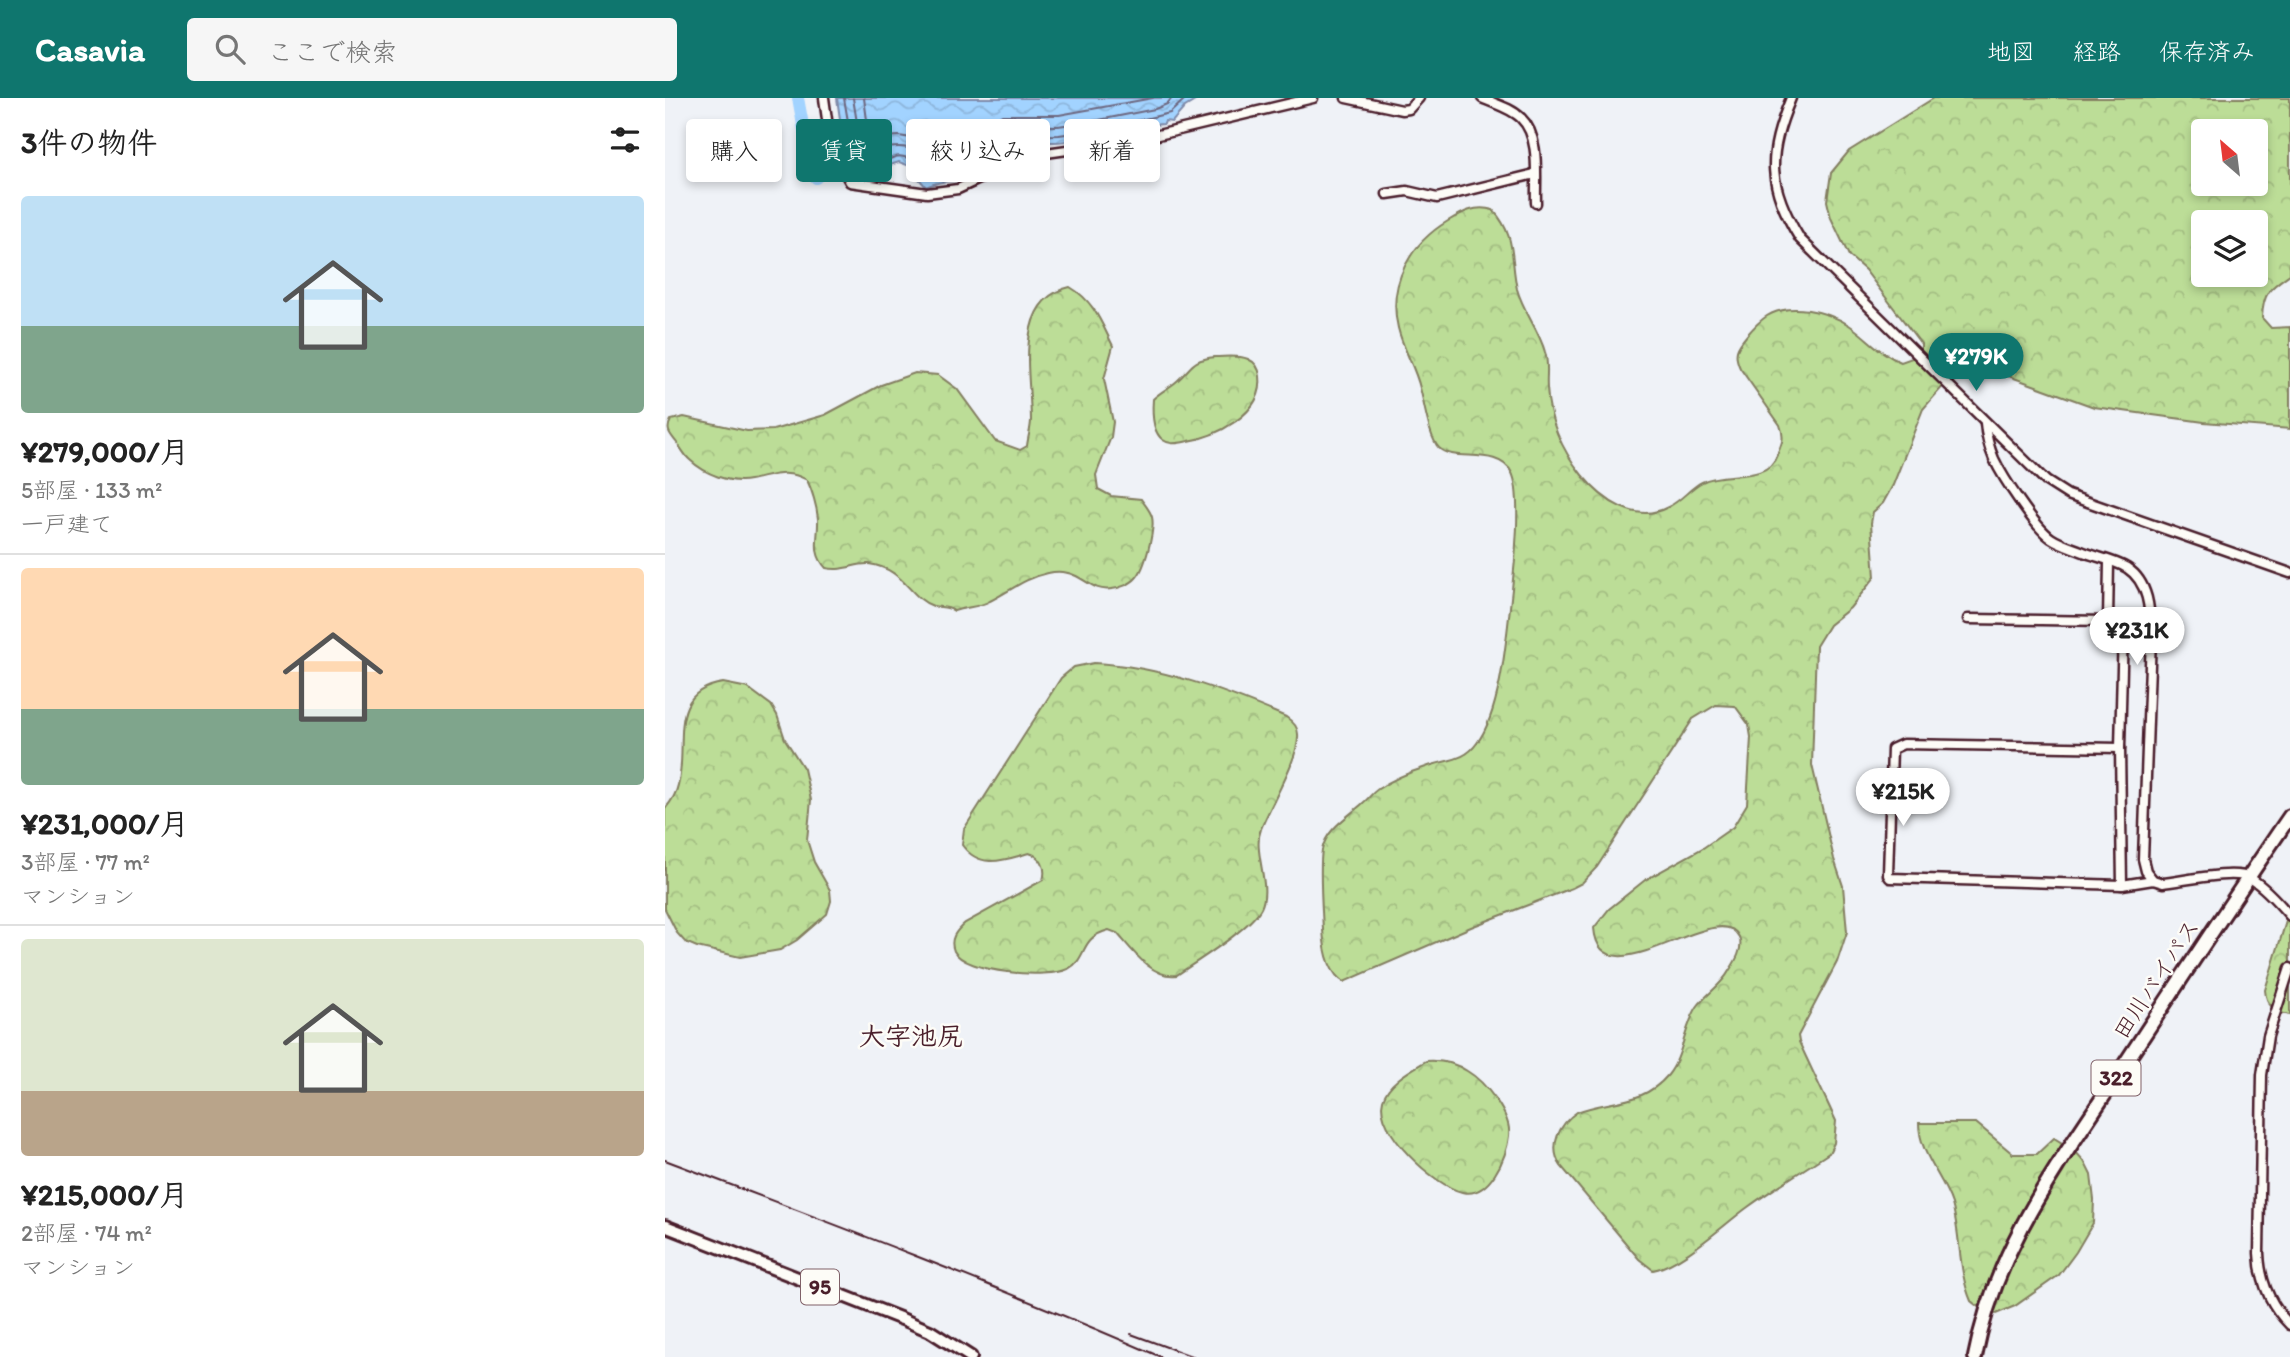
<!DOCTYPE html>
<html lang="ja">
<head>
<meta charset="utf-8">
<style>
	:root { --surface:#fff; --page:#f6f6f6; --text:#222; --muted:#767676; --line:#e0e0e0; --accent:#0f766e }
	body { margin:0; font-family:Itim,"Klee One",sans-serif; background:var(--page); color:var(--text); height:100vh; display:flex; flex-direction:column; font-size:26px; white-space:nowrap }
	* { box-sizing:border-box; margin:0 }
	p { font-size:23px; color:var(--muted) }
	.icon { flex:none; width:38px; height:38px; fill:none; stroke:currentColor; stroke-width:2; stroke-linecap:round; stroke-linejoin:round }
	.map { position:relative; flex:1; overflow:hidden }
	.drawer { display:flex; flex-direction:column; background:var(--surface); width:665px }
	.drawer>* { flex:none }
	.top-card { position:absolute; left:21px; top:21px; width:665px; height:63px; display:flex; gap:14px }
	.needle { width:46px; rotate:332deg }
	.controls { position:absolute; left:1526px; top:21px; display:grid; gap:14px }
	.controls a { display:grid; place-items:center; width:77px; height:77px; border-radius:7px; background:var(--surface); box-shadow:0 4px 10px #0003; font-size:35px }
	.price { position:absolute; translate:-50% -60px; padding:0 16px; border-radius:24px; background:#fff; color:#222; font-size:23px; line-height:46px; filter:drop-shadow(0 2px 4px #0008) }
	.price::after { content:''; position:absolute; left:50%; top:42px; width:21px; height:16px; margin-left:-10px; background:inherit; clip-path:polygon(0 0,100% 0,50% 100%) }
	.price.selected { background:var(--accent); color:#fff }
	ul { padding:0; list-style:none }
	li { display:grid; align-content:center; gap:14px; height:371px; padding:0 21px }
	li+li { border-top:2px solid var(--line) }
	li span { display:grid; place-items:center; height:217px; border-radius:7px; color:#555 }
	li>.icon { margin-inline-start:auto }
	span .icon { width:126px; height:126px; fill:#fffc; stroke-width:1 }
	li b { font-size:30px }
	h2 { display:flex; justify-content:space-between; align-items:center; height:84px; padding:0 21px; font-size:30px }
	.tag { padding:0 24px; border-radius:7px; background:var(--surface); box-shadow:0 4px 10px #0003; font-size:24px; line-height:63px }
	.tag.selected { background:var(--accent); color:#fff }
	header { display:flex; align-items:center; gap:42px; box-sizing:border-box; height:98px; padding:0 35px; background:var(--accent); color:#fff }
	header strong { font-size:33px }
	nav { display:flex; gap:38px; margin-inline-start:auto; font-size:24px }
	.search { width:490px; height:63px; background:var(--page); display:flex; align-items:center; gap:18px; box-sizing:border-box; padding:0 24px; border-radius:7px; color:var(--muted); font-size:26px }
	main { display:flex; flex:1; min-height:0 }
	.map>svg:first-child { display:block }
</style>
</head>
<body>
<header>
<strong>Casavia</strong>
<div class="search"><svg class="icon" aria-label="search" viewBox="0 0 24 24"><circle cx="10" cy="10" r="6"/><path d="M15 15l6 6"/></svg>ここで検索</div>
<nav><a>地図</a><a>経路</a><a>保存済み</a></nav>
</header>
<main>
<section class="drawer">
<h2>3件の物件<svg class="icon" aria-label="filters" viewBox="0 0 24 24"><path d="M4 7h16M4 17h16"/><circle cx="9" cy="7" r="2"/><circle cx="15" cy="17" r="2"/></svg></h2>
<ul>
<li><span style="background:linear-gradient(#bfe0f5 60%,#7fa58c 0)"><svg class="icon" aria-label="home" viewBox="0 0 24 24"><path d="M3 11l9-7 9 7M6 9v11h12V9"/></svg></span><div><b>¥279,000/月</b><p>5部屋 · 133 m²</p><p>一戸建て</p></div></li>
<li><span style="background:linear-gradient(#ffd9b3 65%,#7fa58c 0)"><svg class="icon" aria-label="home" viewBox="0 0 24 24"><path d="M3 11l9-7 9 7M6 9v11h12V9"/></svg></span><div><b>¥231,000/月</b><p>3部屋 · 77 m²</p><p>マンション</p></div></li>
<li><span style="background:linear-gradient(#dfe7d0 70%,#b9a48a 0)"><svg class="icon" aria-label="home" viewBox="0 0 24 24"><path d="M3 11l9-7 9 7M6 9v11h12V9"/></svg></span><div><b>¥215,000/月</b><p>2部屋 · 74 m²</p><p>マンション</p></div></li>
</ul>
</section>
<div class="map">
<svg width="1625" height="1259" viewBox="0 0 1625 1259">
	<defs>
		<pattern id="forest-crowns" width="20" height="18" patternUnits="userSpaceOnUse" patternTransform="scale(1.75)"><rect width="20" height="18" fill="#bcdd97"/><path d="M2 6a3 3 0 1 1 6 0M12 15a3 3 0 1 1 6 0" fill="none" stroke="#a3bd82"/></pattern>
		<pattern id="water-waves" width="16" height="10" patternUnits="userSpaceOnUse" patternTransform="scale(1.75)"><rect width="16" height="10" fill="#a2d3ff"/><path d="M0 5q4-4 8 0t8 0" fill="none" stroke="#8db5db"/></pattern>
	</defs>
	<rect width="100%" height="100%" fill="#eff2f7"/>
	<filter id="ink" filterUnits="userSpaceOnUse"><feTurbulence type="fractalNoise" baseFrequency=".0143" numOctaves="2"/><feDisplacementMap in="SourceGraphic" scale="14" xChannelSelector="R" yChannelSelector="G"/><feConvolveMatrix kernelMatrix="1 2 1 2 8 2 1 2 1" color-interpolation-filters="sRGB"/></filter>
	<g filter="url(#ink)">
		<g fill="url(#forest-crowns)" stroke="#837e61" stroke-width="2" fill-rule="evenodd">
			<path d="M1269,0h356v176c-20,14 -27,18 -28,44l9,10 19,-1v102l-86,-7 -110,-15 -105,-38 -27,3 -11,5 -28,32 -30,76 -10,18 -10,9 -2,11 4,54 -25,31 -21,17 -13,21 -4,119 22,94 9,27 4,46 -10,30 -39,74 1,6 37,79 -2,22 -5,10c-27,18 -55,35 -81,54 -25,18 -65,57 -95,63l-14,-11 -78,-93c-13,-19 -2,-42 16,-54 34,-13 65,-6 91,-37 15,-18 16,-48 29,-68 9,-13 24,-21 32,-36 6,-9 15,-23 10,-34 -19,-42 -139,68 -145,-9l15,-19 36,-29 58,-32 30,-21 14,-23 4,-67 -2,-12 -14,-19 -19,-1 -23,14 -96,148 -15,16 -10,5 -101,39 -127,55c-16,-9 -20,-36 -21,-52 -1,-21 -4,-61 -1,-80 4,-21 26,-33 41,-47 5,-4 9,-10 15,-14 15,-10 32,-17 48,-22 20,-8 38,-5 51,-24 25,-33 30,-112 35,-154 3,-24 10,-96 0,-116 -14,-27 -58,-10 -73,-25 -10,-10 -15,-46 -19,-60 -5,-21 -17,-39 -22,-60 -11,-45 13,-85 50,-107 15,-9 27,-16 45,-11 24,27 17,47 24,79 6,22 22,41 28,63 4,13 1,23 2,36 2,34 14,61 35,87 21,26 54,49 86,32 13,-6 22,-19 34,-25 23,-12 65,2 75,-27 5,-12 8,-17 3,-30l-40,-57c-7,-15 -3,-21 7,-33 6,-7 12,-14 20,-19 23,-14 60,-5 82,9 18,12 31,29 52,37l14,-5 6,-6v-7l-56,-74 -16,-14 -18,-38 -4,-17 4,-28 18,-22zM1538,33h53v53h-53zM1538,124h53v53h-53z"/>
			<path d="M405,189c24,14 31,35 43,59l-9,33 9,43 -2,15 -15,38 2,14 13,7 30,3c4,6 9,11 11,18 3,13 -7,52 -16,61 -5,6 -16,10 -24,11 -26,4 -30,-23 -64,-16 -23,5 -38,18 -58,28 -10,6 -24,6 -36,10 -8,-5 -13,-3 -21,-5 -25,-9 -28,-37 -64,-42 -14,-1 -25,8 -43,4 -15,-16 -7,-30 -8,-49 -1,-12 -6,-29 -11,-39 -21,-12 -35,-4 -57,0 -20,4 -45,-6 -60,-20 -5,-4 -9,-12 -13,-17 -6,-8 -12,-12 -6,-23l13,-3 63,14 26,-1 52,-15 56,-30 34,-12 23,2 19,14 38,52 25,9 7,-4c1,-9 4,-18 4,-26 0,-43 -19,-120 39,-133z"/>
			<path d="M550,259c11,0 23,-2 33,2 7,3 11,9 12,17 5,38 -45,61 -76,66 -7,1 -14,3 -21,-2 -11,-8 -11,-28 -10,-41 7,-7 16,-11 24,-18 16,-14 13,-21 38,-24z"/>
			<path d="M429,565c66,3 132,28 192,54 6,4 12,9 12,17 2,23 -28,71 -37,95 -9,22 11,57 0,79 -11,21 -64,53 -84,67 -25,4 -45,-25 -60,-42l-8,-3c-31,8 -20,28 -41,39 -20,10 -103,4 -114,-18 -5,-12 2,-20 11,-28l78,-43c4,-12 -2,-24 -14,-27 -25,7 -49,17 -67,-8l2,-16 97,-151 13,-11z"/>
			<path d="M58,585l25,5 23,17 6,10 8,24 19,30 7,31 -4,40 7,22 16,28 1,11 -4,13 -30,26 -17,10 -40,7 -43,-10 -12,-5 -8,-9 -12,-24v-100c6,-7 11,-14 13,-24 11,-41 -13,-93 45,-102z"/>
			<path d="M1625,810v107c-16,-2 -24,-10 -25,-25z"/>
			<path d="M761,963c15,-1 29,2 41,10 17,10 45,44 42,65 -2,21 -20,63 -47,56 -27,-6 -88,-61 -79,-92 5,-18 28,-30 43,-39z"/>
			<path d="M1254,1025h57l37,31h24l17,-16 21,13 9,10 7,14 3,25 -1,23 -17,29 -17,23 -44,31 -19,8 -15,-5 -10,-8c-13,-30 -10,-66 -19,-97 -9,-28 -33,-50 -33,-81z"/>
		</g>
		<path fill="url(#water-waves)" stroke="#7f8baa" stroke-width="2" d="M172,0h363l-15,9 -13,15 -7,-1 -1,3 -14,1 -1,3h-16l-2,3h-14l-1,3c-10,-1 -23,6 -32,3l-9,5 -4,-3c-12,7 -31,-1 -44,6l-4,-3 -9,4v-3l-5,-3 -4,2 -1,6 -17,7 -6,12v6l-15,2c-12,8 -27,5 -40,12l-12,-14 -1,-6 -14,-5 -9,3 -5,15 -7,2 -4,-4 -3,1 -2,-20 -11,-14 -2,5 -11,2 -5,8 -3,-5 7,-8z"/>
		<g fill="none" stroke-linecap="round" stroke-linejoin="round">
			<g stroke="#6d6780" stroke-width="2">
				<path d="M179,0l7,41 13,2 14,23c19,-7 18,-12 39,-2l4,8 8,7 43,-9 10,-18 25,-17 11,3 41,-1 43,-6 68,-16 16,-15"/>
				<path d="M188,0l5,31 12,5 12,15c14,-3 33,-4 43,9 2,3 4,6 7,9l34,-8 11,-16 28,-18 53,1 41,-6 56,-11 12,-5 5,-6"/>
				<path d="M199,0l3,22 19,17 13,-1 12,2 14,6 12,11 22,-5 12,-16 31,-19h57l94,-17"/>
			</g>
			<path stroke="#a2d3ff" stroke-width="12" d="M133,0l13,70 5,10 30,-29"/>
			<g stroke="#4a1f2b" stroke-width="13">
				<g id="minor">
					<path d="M159,0l7,50 19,34 77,11 31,-4 64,-30 17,-5 98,-14 176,-42"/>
					<path d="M681,0l56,12 7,-1 10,-11"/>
					<path d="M817,0c13,6 29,10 39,20 20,19 14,60 15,85"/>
					<path d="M1126,0c-24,58 -24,87 9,141l246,242 22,14 222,78"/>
					<path d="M722,96l20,-3 30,7 98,-24"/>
					<path d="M1320,325c1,13 4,24 9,36 9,19 41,68 57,79 9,6 20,9 30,13 14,6 33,9 46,17 23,15 23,45 24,69l-8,222 3,12 7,9"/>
					<path d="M1303,521l140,2 12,3 3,3 -3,121 2,137"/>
					<path d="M1443,523l1,-59"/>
					<path d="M1455,650l-217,-4 -11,5 -4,126 2,3 232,7 31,-5 10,3c19,-2 72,-14 87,-5 15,9 29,25 40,38"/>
					<path d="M1625,870l-22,68 -6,39 -3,178c1,28 11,52 31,72"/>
				</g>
			</g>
			<g stroke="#4a1f2b" stroke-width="16">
				<path id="major" d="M0,1128l237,93 28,12 41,26"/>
			</g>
			<g stroke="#4a1f2b" stroke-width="18">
				<path id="highway" d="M1310,1259c21,-110 82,-190 142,-281 57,-87 114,-174 173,-260"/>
			</g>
			<use href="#minor" stroke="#fdfcf7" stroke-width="8"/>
			<use href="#major" stroke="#fdfcf7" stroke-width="10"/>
			<use href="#highway" stroke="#fdfcf7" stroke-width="12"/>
			<g stroke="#4a1f2b" stroke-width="2">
				<path d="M0,1062c167,63 333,126 496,197"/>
				<path d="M466,1236l63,23"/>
			</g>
		</g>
	</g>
	<g text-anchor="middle" stroke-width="5" stroke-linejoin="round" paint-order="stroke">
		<g fill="#fdfcf7" stroke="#806168" stroke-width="2">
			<rect x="1426.5" y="962.5" width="49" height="35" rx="5"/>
			<rect x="136" y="1171.5" width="38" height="35" rx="5"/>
		</g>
		<g font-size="21" font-weight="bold" fill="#4a1f2b">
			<text x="1451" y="987">322</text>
			<text x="155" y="1196">95</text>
		</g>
		<g font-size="23" fill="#4a1f2b" stroke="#fdfcf7">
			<text transform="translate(1491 881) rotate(-57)" y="8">田川バイパス</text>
		</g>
		<g font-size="26" font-weight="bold" fill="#4a1f2b" stroke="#fdfcf7">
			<text x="246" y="947">大字池尻</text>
		</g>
	</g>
</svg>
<div class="controls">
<a><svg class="needle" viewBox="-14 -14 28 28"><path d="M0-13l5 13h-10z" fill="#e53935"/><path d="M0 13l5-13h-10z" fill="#767676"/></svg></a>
<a><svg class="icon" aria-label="layers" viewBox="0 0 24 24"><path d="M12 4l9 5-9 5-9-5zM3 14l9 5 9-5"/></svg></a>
</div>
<b class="price selected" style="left:1311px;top:295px">¥279K</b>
<b class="price" style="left:1472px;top:569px">¥231K</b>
<b class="price" style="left:1238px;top:730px">¥215K</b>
<div class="top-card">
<a class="tag">購入</a>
<a class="tag selected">賃貸</a>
<a class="tag">絞り込み</a>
<a class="tag">新着</a>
</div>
</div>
</main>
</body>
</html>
